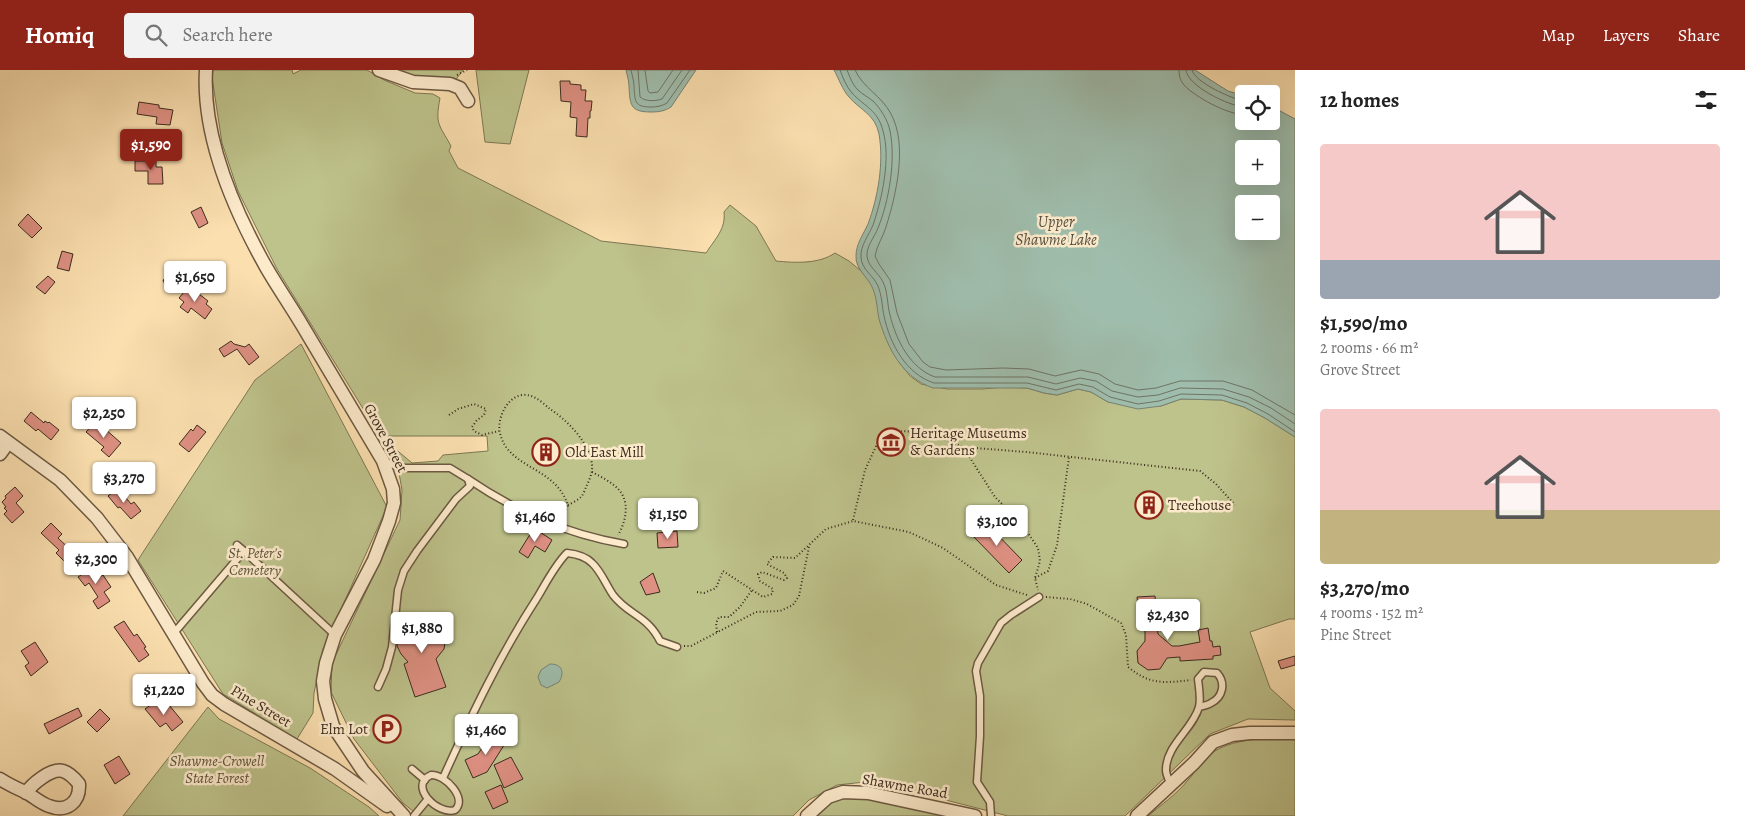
<!DOCTYPE html>
<html lang="en">
<head>
<meta charset="utf-8">
<style>
	:root { --surface:#fff; --page:#f2f2f2; --text:#222; --muted:#767676; --accent:#8f2418 }
	body { margin:0; font-family:Alegreya,serif; background:var(--page); color:var(--text); height:100vh; display:flex; flex-direction:column; font-size:19px; white-space:nowrap }
	* { box-sizing:border-box; margin:0 }
	p { font-size:16px; color:var(--muted) }
	.icon { flex:none; width:28px; height:28px; fill:none; stroke:currentColor; stroke-width:2; stroke-linecap:round; stroke-linejoin:round }
	.map { position:relative; flex:1; overflow:hidden }
	.panel { display:flex; flex-direction:column; background:var(--surface); width:450px }
	.panel>* { flex:none }
	.controls { position:absolute; left:1235px; top:15px; display:grid; gap:10px }
	.controls a { display:grid; place-items:center; width:45px; height:45px; border-radius:5px; background:var(--surface); box-shadow:0 5px 20px #0002; font-size:25px }
	.price { position:absolute; translate:-50% -42px; padding:0 11px; border-radius:5px; background:#fff; color:#222; font-size:16px; line-height:32px; filter:drop-shadow(0 1px 2px #0008) }
	.price::after { content:''; position:absolute; left:50%; top:30px; width:15px; height:11px; margin-left:-8px; background:inherit; clip-path:polygon(0 0,100% 0,50% 100%) }
	.price.selected { background:var(--accent); color:#fff }
	ul { padding:0; list-style:none }
	li { display:grid; align-content:center; gap:10px; height:265px; padding:0 25px }
	li span { display:grid; place-items:center; height:155px; border-radius:5px; color:#555 }
	li>.icon { margin-inline-start:auto }
	span .icon { width:90px; height:90px; fill:#fffc; stroke-width:1 }
	li b { font-size:21px }
	h2 { display:flex; justify-content:space-between; align-items:center; height:60px; padding:0 25px; font-size:21px }
	header { display:flex; align-items:center; gap:30px; box-sizing:border-box; height:70px; padding:0 25px; background:var(--accent); color:#fff }
	header strong { font-size:24px }
	nav { display:flex; gap:28px; margin-inline-start:auto; font-size:18px }
	.search { width:350px; height:45px; background:var(--page); display:flex; align-items:center; gap:12px; box-sizing:border-box; padding:0 18px; border-radius:5px; color:var(--muted); font-size:19px }
	main { display:flex; flex:1; min-height:0 }
	.map>svg:first-child { display:block }
</style>
</head>
<body>
<header>
<strong>Homiq</strong>
<div class="search"><svg class="icon" aria-label="search" viewBox="0 0 24 24"><circle cx="10" cy="10" r="6"/><path d="M15 15l6 6"/></svg>Search here</div>
<nav><a>Map</a><a>Layers</a><a>Share</a></nav>
</header>
<main>
<div class="map">
<svg width="1295" height="746" viewBox="0 0 1295 746">
	<rect width="100%" height="100%" fill="#fbdfaf"/>
	<filter id="stains"><feTurbulence type="fractalNoise" baseFrequency=".004" numOctaves="4"/><feColorMatrix values="0 0 0 0 .2 0 0 0 0 .09 0 0 0 0 .02 0 0 0 .5 -.17"/></filter>
	<radialGradient id="worn" r=".72"><stop offset=".6" stop-color="#630" stop-opacity="0"/><stop offset="1" stop-color="#630" stop-opacity=".3"/></radialGradient>
	<g fill="#bec28b" stroke="#7d7754">
		<path d="M213,0h79l1,4 8,-4h66l17,10 31,13 18,1 7,4c-5,27 -1,26 11,48l-2,5 9,17 143,73 105,12c9,-14 20,-24 18,-41l6,-7 26,21 20,35c20,2 43,3 59,-8l14,8 23,19 27,82 11,14 11,8 26,5h36l20,-2 24,1 17,5 13,2 21,-6 13,3 17,10 53,4 20,-7 41,1 22,7 21,11 30,19v182h-6l-39,13 20,56 25,23v9l-47,-1 -38,15 -85,82h-117l-109,-28 -34,-6 -28,3 -28,15 -16,16h-374l-16,-13 -49,-64 -23,-47 1,-29 68,-143 2,-30 -3,-17 -13,-25 7,-1 19,16 26,-2 5,-6 45,-4 -1,-15h-107l-103,-167 -39,-78 -16,-48 -10,-66z"/>
		<path d="M392,0h71l-9,12 -49,-8z"/>
		<path d="M476,0h53l-19,74 -25,-2z"/>
		<path d="M301,274l86,163 -64,142 -9,44 -1,20 -16,26 -74,-45 -85,-134 117,-180z"/>
		<path d="M208,637l11,12 91,49 59,39 10,9h-256z"/>
		<path d="M1272,668h23v78h-147c13,-11 29,-22 40,-36 5,-4 7,-11 11,-16 20,-22 45,-24 73,-26z"/>
		<path d="M869,726l91,20h-147l16,-14 16,-5z"/>
	</g>
	<g fill="#9fbdac" stroke="#778373" fill-rule="evenodd">
		<path d="M626,0h70l-25,37c-6,4 -12,5 -20,5 -21,0 -21,-7 -22,-26 0,-5 -2,-11 -3,-16z"/>
		<path d="M834,0h361l33,21 16,5v25h27v-15l24,13v318l-30,-19 -21,-11 -22,-7 -41,-1 -20,7 -23,3 -30,-7 -17,-10 -13,-3 -21,6 -13,-2 -17,-5h-94c-31,-11 -45,-39 -54,-69 -2,-10 -2,-20 -6,-30 -4,-11 -18,-20 -17,-33 0,-12 7,-21 12,-32 10,-27 16,-61 11,-90 -4,-20 -19,-24 -30,-37 -7,-8 -10,-18 -15,-27zM1244,79h27v27h-27zM1244,134h27v27h-27z"/>
		<path d="M550,594c12,0 15,8 9,18l-12,6 -6,-3 -3,-8 3,-7z"/>
	</g>
	<g fill="none" stroke-linecap="round" stroke-linejoin="round">
		<g stroke="#6e7465" stroke-width="1">
			<path d="M631,0c1,5 3,11 3,16 1,15 0,21 17,21 6,0 11,-1 16,-4l23,-33"/>
			<path d="M638,0l2,27c6,5 16,4 22,2l20,-29"/>
			<path d="M645,0l3,21 2,2 8,-1 15,-22"/>
			<path d="M840,0c3,8 6,16 12,23 13,14 26,17 31,38 8,27 -1,68 -10,94 -4,10 -13,21 -12,32 0,12 13,19 17,29 4,10 4,20 6,30 6,28 22,58 50,67h93l29,7 23,-6 14,3 17,10 28,7 21,-3 22,-7 41,1 25,8 21,11 27,18"/>
			<path d="M847,0c3,7 5,14 11,20 4,4 10,7 15,11 7,7 15,19 17,30 6,29 -1,70 -12,97 -3,8 -12,19 -11,28 1,11 12,17 16,26 5,10 4,22 7,33 6,25 20,53 45,62h93l28,7 24,-6 16,3 16,10 26,6 20,-2 22,-7 43,1 26,8 22,11 24,16"/>
			<path d="M855,0c8,18 27,26 36,44 17,31 5,81 -5,113 -3,10 -9,18 -11,29l4,8 11,16 7,33 12,31 14,18 7,5 16,3 57,-2 26,1 26,7 26,-6 18,4 16,10 23,6 18,-2 24,-7h43l29,9 43,25"/>
			<path d="M1179,0c0,6 1,10 5,15 11,12 43,29 60,30"/>
			<path d="M1186,0c1,16 43,36 58,37"/>
			<path d="M1192,0c2,12 40,29 52,31"/>
		</g>
	</g>
	<g fill="#de9082" stroke="#3c2c1e">
		<path d="M560,11h10v3l11,1v5h5l-1,11h7l-1,10h-1v7h-2l-1,19 -11,-1 1,-18 -7,-1 1,-15 -10,-1z"/>
		<path d="M139,32l20,3v3l14,2 -3,15 -14,-1 1,-7 -20,-3z"/>
		<path d="M135,91h21v6h6l1,17h-15v-13h-13z"/>
		<path d="M201,137l7,16 -9,5 -8,-16z"/>
		<path d="M28,144l14,14 -10,10 -14,-13z"/>
		<path d="M62,181l11,3 -4,17 -12,-3z"/>
		<path d="M173,205l5,11 -10,5 -5,-11z"/>
		<path d="M48,206l7,6 -10,12 -9,-7z"/>
		<path d="M189,216l19,15 -2,3 6,5 -7,10 -14,-11 -3,5 -8,-6 4,-5 -5,-4z"/>
		<path d="M231,271l3,3 11,3 4,-3 10,13 -10,8 -12,-16 -13,8 -5,-8z"/>
		<path d="M31,342l13,11 1,-2 3,2 1,-1 10,8 -8,10 -13,-11 -2,2 -12,-10z"/>
		<path d="M96,351l25,22 -12,14 -8,-7 3,-3 -18,-15z"/>
		<path d="M197,355l9,7 -17,20 -10,-8 12,-15 2,2z"/>
		<path d="M15,417l8,9 -7,7 8,9 -12,11 -8,-9 3,-3 -3,-3 2,-1 -4,-5 4,-4 -1,-2z"/>
		<path d="M118,418l13,16 3,-2 7,9 -10,8 -11,-12 -2,1 -10,-12z"/>
		<path d="M985,452l37,38 -13,13 -37,-38z"/>
		<path d="M51,453l11,11 -4,4 17,16 -9,9 -10,-10 3,-3 -18,-17z"/>
		<path d="M534,458l18,12 -7,12 -10,-6 -7,12 -9,-6z"/>
		<path d="M677,461l1,16 -20,1 -1,-15z"/>
		<path d="M89,493l10,14 4,-2 8,12 -7,5 6,9 -12,8 -5,-8 5,-4 -9,-14 -4,3 -7,-9 6,-4 -3,-5z"/>
		<path d="M653,503l7,19 -14,3 -6,-13z"/>
		<path d="M1155,526l3,38 14,12h7l21,-4 -2,-12 10,-2 2,13h2l1,6 7,-1 1,9 -8,1v3l-33,2v-4l-13,1 -7,11 -12,1 -10,-7 -1,-12 8,-10v-11l-5,-1 -3,-32z"/>
		<path d="M419,546h6l10,5 9,11 1,11 -1,6 -8,10 10,28 -31,10 -11,-33 4,-2 -7,-8 -4,-8 2,-15 4,-7 10,-7z"/>
		<path d="M124,551l10,15 3,-2 9,13 -2,1 5,7 -10,7 -25,-35z"/>
		<path d="M35,572l13,20 -17,14 -6,-10 4,-3 -8,-12z"/>
		<path d="M1295,586v9l-14,4 -3,-8z"/>
		<path d="M155,632l7,9 7,-6 14,17 -11,9 -6,-8 -6,4 -15,-18z"/>
		<path d="M78,638l4,8 -33,18 -5,-10z"/>
		<path d="M100,639l10,10 -13,13 -10,-10z"/>
		<path d="M493,662l13,10 -19,30 -14,6 -8,-18 13,-6z"/>
		<path d="M119,686l11,18 -15,10 -11,-19z"/>
		<path d="M511,687l12,22 -19,9 -10,-23z"/>
		<path d="M501,715l7,17 -15,7 -8,-17z"/>
	</g>
	<g fill="none" stroke-linecap="round" stroke-linejoin="round">
		<g stroke="#6c5942" stroke-width="9">
			<g id="service">
				<path d="M468,409c49,33 98,55 156,65"/>
				<path d="M237,475l7,6"/>
				<path d="M174,563l70,-82 91,84"/>
				<path d="M378,617l8,-18 6,-22 6,-57 6,-19 13,-20 39,-52 14,-13 -2,-7 -18,-11h-45l-21,-6"/>
				<path d="M412,699l13,11"/>
				<path d="M431,705c14,-1 37,24 24,35 -16,6 -48,-24 -24,-35z"/>
				<path d="M443,708c28,-62 57,-123 94,-180 9,-15 18,-33 30,-45 10,1 18,3 25,10 9,8 14,22 21,32 15,20 34,20 47,46l17,6"/>
				<path d="M1171,715c-2,-5 -5,-10 -5,-15 0,-25 27,-41 33,-63 2,-8 0,-19 -1,-28l6,-7 13,1c9,10 6,24 -6,30 -3,2 -8,3 -12,4"/>
				<path d="M414,746l13,-16"/>
				<path d="M991,746l-1,-14 -13,-20 3,-46v-40l-4,-25 2,-8 23,-40 10,-8 28,-18"/>
			</g>
		</g>
		<g stroke="#6c5942" stroke-width="15">
			<g id="minor">
				<path d="M206,0c-4,66 28,140 60,197 11,19 24,38 36,58 27,45 54,91 81,136l10,28 1,14 -5,18 -15,39 -39,75 -9,28 -3,18 2,18 8,27 30,45 41,45"/>
				<path d="M379,0l34,12 37,2 10,4 8,13"/>
				<path d="M0,366l60,44 37,38 30,39 76,126 9,12 12,9 111,65 52,37"/>
				<path d="M0,384l8,-11"/>
				<path d="M0,709c8,5 16,9 25,13 8,4 15,11 24,14 18,7 31,-4 30,-22 -4,-5 -9,-11 -16,-13 -12,-3 -31,13 -37,22"/>
				<path d="M807,746l21,-19 15,-5 25,1 107,23"/>
				<path d="M1137,746l57,-53 19,-21 19,-7 18,-2h45"/>
			</g>
		</g>
		<g stroke="#3c2c1e" stroke-width="2" stroke-dasharray="1 2.5" stroke-linecap="butt">
			<path d="M457,5l10,-5"/>
			<path d="M449,345l9,-6 16,-5 12,5 -2,6 -7,5 -5,7 2,4 8,4 17,-4"/>
			<path d="M963,377l63,5 174,19 16,13 19,21"/>
			<path d="M592,402c9,5 20,10 27,18 11,12 7,32 -1,45"/>
			<path d="M561,449l7,-14c-13,-39 -60,-36 -68,-72 -4,-17 11,-44 31,-37 7,2 14,9 19,13 17,11 40,34 42,56 1,7 -3,16 -6,22 -1,3 -3,8 -5,10 -3,3 -9,6 -13,8"/>
			<path d="M853,450l12,-50 13,-28 16,-11 31,1 38,15 32,50 27,27 16,24 2,13 -5,17 3,12"/>
			<path d="M1035,508l13,-7 9,-26 12,-88"/>
			<path d="M697,522l7,1 12,-5 7,-17 40,26 9,-3 1,-5 -13,-8 -2,-7 4,-2 22,8 3,-2 -3,-5 -17,-9 6,-7 22,1 31,-29 27,-8 56,11 34,16 53,37 31,10"/>
			<path d="M1046,527l24,2 17,5 34,19 5,12 2,32c22,18 36,16 63,13"/>
			<path d="M717,562l-1,-9 3,-6h10l11,-10 12,-17"/>
			<path d="M684,576h7l65,-34 24,-1 13,-6 6,-9 10,-49"/>
		</g>
		<use href="#service" stroke="#fceacb" stroke-width="6"/>
		<use href="#minor" stroke="#fceacb" stroke-width="12"/>
	</g>
	<defs>
		<g id="museum-ring" transform="scale(1.4375)"><circle r="9.5" fill="#fceacb" stroke="#8f2418" stroke-width="1.5"/><path d="M0-6L6-3V-2H-6V-3ZM-5-1h2V3h-2ZM-1-1h2V3h-2ZM3-1h2V3H3ZM-6 4H6V6H-6Z" fill="#8f2418"/></g>
		<g id="building-ring" transform="scale(1.4375)"><circle r="9.5" fill="#fceacb" stroke="#8f2418" stroke-width="1.5"/><path d="M-4-6H4V6H1V3H-1V6H-4ZM-2.5-4.3h1.7v1.8h-1.7ZM.8-4.3h1.7v1.8H.8ZM-2.5-1h1.7V.8h-1.7ZM.8-1h1.7V.8H.8Z" fill="#8f2418"/></g>
		<g id="parking-ring" transform="scale(1.4375)"><circle r="9.5" fill="#fceacb" stroke="#8f2418" stroke-width="1.5"/><path d="M-3.5-5.5H1a3.5 3.5 0 0 1 0 7H-1V5.5H-3.5ZM-1-3.4V-.6H.8a1.4 1.4 0 0 0 0-2.8Z" fill="#8f2418"/></g>
	</defs>
	<g fill-rule="evenodd">
		<use href="#museum-ring" x="891" y="372"/>
		<use href="#building-ring" x="546" y="382"/>
		<use href="#building-ring" x="1149" y="435"/>
		<use href="#parking-ring" x="387" y="659"/>
	</g>
	<g text-anchor="middle" stroke-width="5" stroke-linejoin="round" paint-order="stroke">
		<g font-size="15" fill="#3c2c1e" stroke="#fceacb" text-anchor="start">
			<text x="910" y="368">Heritage Museums<tspan x="910" dy="17">&amp; Gardens</tspan></text>
			<text x="565" y="387">Old East Mill</text>
			<text x="1168" y="440">Treehouse</text>
			<text x="368" y="664" text-anchor="end">Elm Lot</text>
		</g>
		<g font-size="15" fill="#3c2c1e" stroke="#fceacb">
			<text transform="translate(386 368) rotate(62)" y="5">Grove Street</text>
			<text transform="translate(261 636) rotate(31)" y="5">Pine Street</text>
			<text transform="translate(905 716) rotate(10)" y="5">Shawme Road</text>
		</g>
		<g font-size="15" font-style="italic" fill="#5c5239" stroke="#fceacb">
			<text x="255" y="488">St. Peter's<tspan x="255" dy="17">Cemetery</tspan></text>
			<text x="217" y="696">Shawme-Crowell<tspan x="217" dy="17">State Forest</tspan></text>
		</g>
		<g font-size="16" font-style="italic" fill="#555042" stroke="#fceacb">
			<text x="1056" y="157">Upper<tspan x="1056" dy="18">Shawme Lake</tspan></text>
		</g>
	</g>
	<rect width="100%" height="100%" filter="url(#stains)"/>
	<rect width="100%" height="100%" fill="url(#worn)"/>
</svg>
<div class="controls">
<a><svg class="icon" aria-label="locate" viewBox="0 0 24 24"><circle cx="12" cy="12" r="6"/><path d="M12 2v4M12 18v4M2 12h4M18 12h4"/></svg></a>
<a>+</a>
<a>−</a>
</div>
<b class="price selected" style="left:151px;top:101px">$1,590</b>
<b class="price" style="left:195px;top:233px">$1,650</b>
<b class="price" style="left:104px;top:369px">$2,250</b>
<b class="price" style="left:124px;top:434px">$3,270</b>
<b class="price" style="left:668px;top:470px">$1,150</b>
<b class="price" style="left:535px;top:473px">$1,460</b>
<b class="price" style="left:997px;top:477px">$3,100</b>
<b class="price" style="left:96px;top:515px">$2,300</b>
<b class="price" style="left:1168px;top:571px">$2,430</b>
<b class="price" style="left:422px;top:584px">$1,880</b>
<b class="price" style="left:164px;top:646px">$1,220</b>
<b class="price" style="left:486px;top:686px">$1,460</b>
</div>
<section class="panel">
<h2>12 homes<svg class="icon" aria-label="filters" viewBox="0 0 24 24"><path d="M4 7h16M4 17h16"/><circle cx="9" cy="7" r="2"/><circle cx="15" cy="17" r="2"/></svg></h2>
<ul>
<li><span style="background:linear-gradient(#f6c9c9 75%,#9aa5b1 0)"><svg class="icon" aria-label="home" viewBox="0 0 24 24"><path d="M3 11l9-7 9 7M6 9v11h12V9"/></svg></span><div><b>$1,590/mo</b><p>2 rooms · 66 m²</p><p>Grove Street</p></div></li>
<li><span style="background:linear-gradient(#f6c9c9 65%,#c2b280 0)"><svg class="icon" aria-label="home" viewBox="0 0 24 24"><path d="M3 11l9-7 9 7M6 9v11h12V9"/></svg></span><div><b>$3,270/mo</b><p>4 rooms · 152 m²</p><p>Pine Street</p></div></li>
</ul>
</section>
</main>
</body>
</html>
